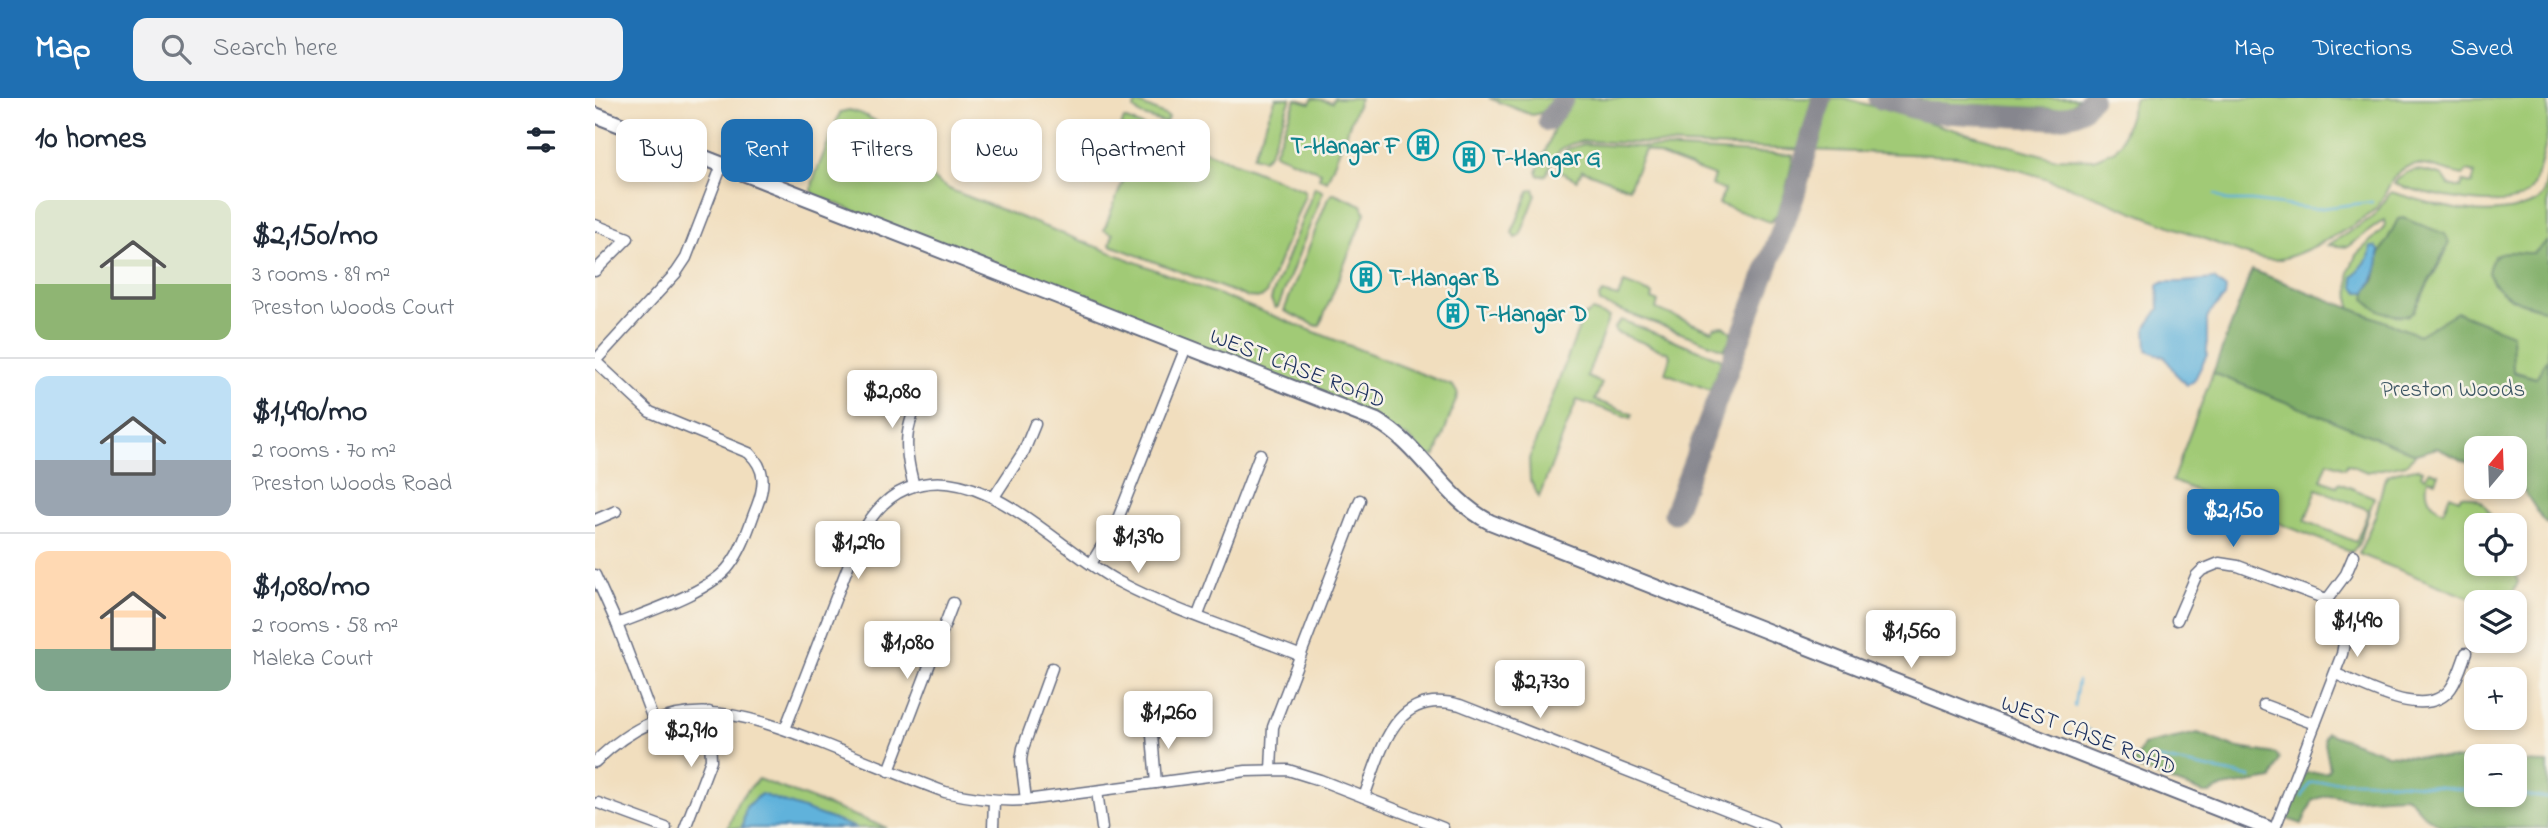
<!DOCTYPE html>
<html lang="en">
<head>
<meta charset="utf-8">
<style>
	:root { --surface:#fff; --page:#f2f2f3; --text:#1f2937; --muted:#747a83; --line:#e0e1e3; --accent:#1f6fb2 }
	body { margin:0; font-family:"Indie Flower",sans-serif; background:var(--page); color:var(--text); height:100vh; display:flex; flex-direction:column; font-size:26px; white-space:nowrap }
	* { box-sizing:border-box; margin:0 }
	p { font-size:23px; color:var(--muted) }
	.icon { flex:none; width:38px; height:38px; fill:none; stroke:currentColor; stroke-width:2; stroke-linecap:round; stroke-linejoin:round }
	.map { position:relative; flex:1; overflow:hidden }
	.side { display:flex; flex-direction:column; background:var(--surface); width:595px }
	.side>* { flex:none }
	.banner { position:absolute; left:21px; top:21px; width:665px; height:63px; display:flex; gap:14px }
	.needle { width:46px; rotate:19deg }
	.controls { position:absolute; left:1869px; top:338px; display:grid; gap:14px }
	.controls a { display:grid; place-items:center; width:63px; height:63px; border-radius:14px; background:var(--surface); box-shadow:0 4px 10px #0003; font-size:35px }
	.price { position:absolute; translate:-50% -60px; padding:0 16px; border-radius:7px; background:#fff; color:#222; font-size:23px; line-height:46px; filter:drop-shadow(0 2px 4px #0008) }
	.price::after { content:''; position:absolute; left:50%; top:42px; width:21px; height:16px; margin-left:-10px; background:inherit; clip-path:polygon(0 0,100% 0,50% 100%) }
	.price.on { background:var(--accent); color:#fff }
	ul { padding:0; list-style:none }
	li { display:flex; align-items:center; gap:21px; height:175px; padding:0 35px }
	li+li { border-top:2px solid var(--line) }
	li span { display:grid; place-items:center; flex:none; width:196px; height:140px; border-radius:14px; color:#555 }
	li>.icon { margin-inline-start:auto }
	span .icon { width:84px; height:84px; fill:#fffc; stroke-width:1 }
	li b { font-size:30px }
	h2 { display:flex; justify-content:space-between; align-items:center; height:84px; padding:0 35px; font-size:30px }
	.chip { padding:0 24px; border-radius:14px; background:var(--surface); box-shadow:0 4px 10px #0003; font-size:24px; line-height:63px }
	.chip.on { background:var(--accent); color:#fff }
	header { display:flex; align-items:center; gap:42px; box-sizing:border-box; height:98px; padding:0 35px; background:var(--accent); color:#fff }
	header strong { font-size:33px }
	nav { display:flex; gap:38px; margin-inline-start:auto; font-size:24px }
	.search { width:490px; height:63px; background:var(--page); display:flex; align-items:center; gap:18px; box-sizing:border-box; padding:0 24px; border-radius:14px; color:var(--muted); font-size:26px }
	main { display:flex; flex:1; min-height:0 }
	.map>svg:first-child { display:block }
</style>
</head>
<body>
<header>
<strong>Map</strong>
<div class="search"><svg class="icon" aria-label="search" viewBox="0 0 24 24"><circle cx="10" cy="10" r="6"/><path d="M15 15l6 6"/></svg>Search here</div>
<nav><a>Map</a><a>Directions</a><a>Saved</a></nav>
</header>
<main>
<section class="side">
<h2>10 homes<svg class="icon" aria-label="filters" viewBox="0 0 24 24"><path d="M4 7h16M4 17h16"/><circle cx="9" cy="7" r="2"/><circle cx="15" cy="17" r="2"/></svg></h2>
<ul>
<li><span style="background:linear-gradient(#dfe7d0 60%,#8fb573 0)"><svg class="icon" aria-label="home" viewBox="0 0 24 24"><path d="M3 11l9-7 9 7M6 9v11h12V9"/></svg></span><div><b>$2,150/mo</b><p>3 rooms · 89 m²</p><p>Preston Woods Court</p></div></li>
<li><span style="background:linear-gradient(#bfe0f5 60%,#9aa5b1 0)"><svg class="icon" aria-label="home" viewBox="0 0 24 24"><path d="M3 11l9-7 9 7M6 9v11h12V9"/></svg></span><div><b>$1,490/mo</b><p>2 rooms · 70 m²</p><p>Preston Woods Road</p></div></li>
<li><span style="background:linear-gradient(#ffd9b3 70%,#7fa58c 0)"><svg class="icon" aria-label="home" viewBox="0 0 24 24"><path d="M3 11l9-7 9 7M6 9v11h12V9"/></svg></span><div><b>$1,080/mo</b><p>2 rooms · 58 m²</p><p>Maleka Court</p></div></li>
</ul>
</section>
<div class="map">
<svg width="1953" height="730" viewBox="0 0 1953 730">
	<rect width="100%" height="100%" fill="#f7f3e8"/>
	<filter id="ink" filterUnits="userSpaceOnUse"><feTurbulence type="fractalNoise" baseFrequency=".0143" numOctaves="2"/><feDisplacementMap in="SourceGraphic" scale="14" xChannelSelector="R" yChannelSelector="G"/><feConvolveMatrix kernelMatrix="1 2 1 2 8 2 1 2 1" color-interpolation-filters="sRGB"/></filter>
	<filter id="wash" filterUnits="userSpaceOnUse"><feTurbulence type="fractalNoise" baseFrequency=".00686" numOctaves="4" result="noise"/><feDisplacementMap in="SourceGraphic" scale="28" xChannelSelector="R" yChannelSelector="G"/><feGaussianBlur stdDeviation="1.57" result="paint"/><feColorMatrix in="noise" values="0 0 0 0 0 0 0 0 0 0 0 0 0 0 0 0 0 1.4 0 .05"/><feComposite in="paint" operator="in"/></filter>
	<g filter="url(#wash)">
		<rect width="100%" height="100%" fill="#f1debe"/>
		<g fill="#a1ca76" stroke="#5e7c6a" stroke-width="2" fill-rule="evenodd">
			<path d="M681,0h15l-22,56 -6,5 -10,-3z"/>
			<path d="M718,0l19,4 2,-4h26l-33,83 -8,-3 2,-6 -47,-19 22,-54 14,4z"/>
			<path d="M894,0h68l-9,13 -16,4z"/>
			<path d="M978,0h271l209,60 41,1 21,-9 6,-8 14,-44h413c0,11 0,22 0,32 -1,13 -11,52 -19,62 -19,23 -109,1 -135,-8 14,-20 29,-14 49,-8l6,9 12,3 2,-6 9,2 3,-11 -8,-2 -3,4c-16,-2 -41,-15 -57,-8 -17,7 -20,28 -31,41 -15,16 -82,52 -103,52 -25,-1 -52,-16 -76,-24 -79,-28 -157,-68 -241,-80l-371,-15c-26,3 -29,12 -39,34l-7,1 -2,-4 19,-48z"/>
			<path d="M1319,0h165l-7,7 -14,4 -128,-6z"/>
			<path d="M540,6h5l29,13 -4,6 -24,-8 -7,-6z"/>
			<path d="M254,12c52,12 57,58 102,80l502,196 5,8 -21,58 -2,4 -9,-1 -18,-18 -593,-242 -3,-4 1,-10 26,-66 2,-3z"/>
			<path d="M529,21l180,71 1,5 -39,99 -5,4 -14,-1 -137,-52 3,-11 -9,-4 22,-57 -12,-4 -5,-10z"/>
			<path d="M989,46l208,11 1,1c-3,17 -10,58 -23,66l-51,-18 5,-14 -13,-5 3,-9 -69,-26 -16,38 -47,-18 -5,10 -17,-8 -3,-10 10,-13z"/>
			<path d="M1953,77v66l-14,12h-7l-34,30c16,17 32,22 55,27v48l-12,20 -23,-7 -1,-37 -54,-21 -39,22 -69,-27 -1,-36 7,-17 27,-26 2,-5 -1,-4 -37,27 -19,-2 45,-28 18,-25c42,12 83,27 127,16 8,-2 19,-4 24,-12 3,-5 4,-15 6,-21zM1851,154l-33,60 -6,4 -41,-24 9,-13 4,-23z"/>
			<path d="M720,89l8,5 -45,115 -3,1 -4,-8 1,-4z"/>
			<path d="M939,91l2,6 -2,5 -14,36 -5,2 -3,-5 17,-42z"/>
			<path d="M739,95l28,12 3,8 -45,112 -3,1 -33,-15 44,-113z"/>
			<path d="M1029,185l29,11 -1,5 6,3 -2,7 56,22 2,-4 10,-1 7,6v6l-7,11 -124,-46 -1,-6 4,-4 15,4z"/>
			<path d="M997,213l17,6 -22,60 15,6 -7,17 37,14 -1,4 -54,-18 -38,97 -9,-17 -1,-21 54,-142z"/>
			<path d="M1026,222l99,38 1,3 -11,29 -45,-17 5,-16 -1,-4 -53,-21 -2,-3z"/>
			<path d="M1618,275l203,81 -10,10 -39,8 -20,-8 -2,4 -17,-6 -7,18 16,6 2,-3 35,14 -15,46 -7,9 -180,-71zM1722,391l52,21 -13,32 -51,-21z"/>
			<path d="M1821,370l7,2 -2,5 4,2 4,-6 10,3 -3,7 -8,-2c-4,14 1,26 15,32l7,-16 9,4 2,-4c25,3 24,12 36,30h-21v39h35l7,18 -9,20h-29l-121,-48 17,-40 8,-33 4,-6 8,-3z"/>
			<path d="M163,681l129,49h-30l-96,-33 -15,12 -4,21h-14l10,-27z"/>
		</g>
		<g fill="#80ae67" stroke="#4e6e62" stroke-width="2">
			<path d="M1808,120l42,16 4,9 -36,69c-14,9 -39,-1 -48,-13l1,-7 9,-13 4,-23 19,-37z"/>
			<path d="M1953,143v69c-26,-6 -47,-11 -60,-37 4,-30 24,-19 46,-20z"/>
			<path d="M1657,172l167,65 38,-23 55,22 1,38 23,6 12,-20v166l-3,-1 -21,-32 -9,-5v-38h-39v19l-39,-19 -21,6 -203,-81z"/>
			<path d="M1603,635l35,14 43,7 4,5 -8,20 -49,8 -12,6h-7l-68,-25 -2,-5 9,-18z"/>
			<path d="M1732,635l60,21 89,7v33h39v-32l33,1v65h-104l-20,-13 -15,-17 -5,-2 -53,3 -22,-4 -16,5 -11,24 -15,-5 16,-43 3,-3 21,-1 3,-3 -6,-31z"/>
		</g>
		<g fill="#60b2db" stroke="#3e709c" stroke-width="2">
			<path d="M1776,149h5l3,3c1,16 -4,28 -13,42h-7l-5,-5 -1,-10 16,-19z"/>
			<path d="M1619,181l12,10 -1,8 -14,14 -4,8v36l-13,26 -7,4 -12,-12 -10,-16 -18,-7 -1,-23 13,-18 -1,-24 6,-3h19z"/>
			<path d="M166,696l96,34h-115l4,-21z"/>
		</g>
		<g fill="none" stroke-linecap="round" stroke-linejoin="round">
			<g stroke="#60b2db" stroke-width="2.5">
				<path d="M1620,96l12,7h24l63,8 58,-7"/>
				<path d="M1479,608l4,-25"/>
				<path d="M1492,631l27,16"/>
				<path d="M1556,659l99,20"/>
				<path d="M1920,696l33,4"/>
				<path d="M1707,699l8,-14c55,-6 112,2 166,8"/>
			</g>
			<g stroke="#86868e" stroke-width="21">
				<path d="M1283,0l48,14 127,7 22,-5 7,-4 10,-12"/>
				<path d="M953,23l16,-23"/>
				<path d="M1079,415l120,-316 28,-99"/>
			</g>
		</g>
	</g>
	<g filter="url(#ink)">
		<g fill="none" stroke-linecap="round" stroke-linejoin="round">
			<g stroke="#666c80" stroke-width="13">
				<g id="street">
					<path d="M0,127l33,13 -33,33"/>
					<path d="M0,263l55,51 99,41c17,16 16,32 8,53 -8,20 -14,42 -27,59 -18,26 -83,47 -113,59"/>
					<path d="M0,263l81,-88 10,-15 36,-93"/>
					<path d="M319,388c-14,-50 -6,-62 14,-107"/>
					<path d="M399,399l30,-46 11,-27"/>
					<path d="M0,422l21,-9"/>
					<path d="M496,466l26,-43 69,-174"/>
					<path d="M0,477l22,49 37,98"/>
					<path d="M1731,503l20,-27 8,-19"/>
					<path d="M603,517l62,-161"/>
					<path d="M1582,522l19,-44 6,-6 17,-7 19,3 80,30c22,13 30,33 24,58l-67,174"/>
					<path d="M1741,576c30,12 91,48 115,14 7,-10 11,-24 15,-35"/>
					<path d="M1669,607l51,19"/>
					<path d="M190,631l72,-186c11,-23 25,-44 49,-54 75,-32 152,62 215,94 55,29 120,49 178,72"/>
					<path d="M0,664c76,-75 144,-51 231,-17 40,16 79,32 119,47 27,6 54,10 81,8l220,-29 42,-1 32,10 123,48"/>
					<path d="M676,672l2,-43 87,-227"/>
					<path d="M294,673l64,-168"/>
					<path d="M561,685l-4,-48 4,-20"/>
					<path d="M502,693l5,37"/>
					<path d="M769,699c18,-48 30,-110 96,-92l313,123"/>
					<path d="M431,702l-5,-40 2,-12 29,-80"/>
					<path d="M3,705l68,25"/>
					<path d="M90,730l26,-68 -2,-48"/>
					<path d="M398,730l1,-27"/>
				</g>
			</g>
			<g stroke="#666c80" stroke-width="18">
				<path id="secondary" d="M0,17l782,306c45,25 66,77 113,101l777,306"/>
			</g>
			<use href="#street" stroke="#fff" stroke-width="10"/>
			<use href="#secondary" stroke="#fff" stroke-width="14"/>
		</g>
	</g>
	<defs>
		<g id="building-ring" transform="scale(1.575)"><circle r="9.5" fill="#f7f3e8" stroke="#0f9aa8" stroke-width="1.5"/><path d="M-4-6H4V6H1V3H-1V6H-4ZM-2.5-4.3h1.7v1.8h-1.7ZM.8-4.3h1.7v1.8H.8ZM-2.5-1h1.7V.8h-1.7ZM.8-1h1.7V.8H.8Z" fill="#0f9aa8"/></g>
	</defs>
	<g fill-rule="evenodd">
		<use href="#building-ring" x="828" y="47"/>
		<use href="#building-ring" x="874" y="59"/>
		<use href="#building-ring" x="771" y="179"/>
		<use href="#building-ring" x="858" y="215"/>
	</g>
	<g text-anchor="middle" stroke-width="5" stroke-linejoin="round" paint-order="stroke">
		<g font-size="23" font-weight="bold" fill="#0d838f" stroke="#f7f3e8" text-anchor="start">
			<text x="805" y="55" text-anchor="end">T-Hangar F</text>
			<text x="897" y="67">T-Hangar G</text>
			<text x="794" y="187">T-Hangar B</text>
			<text x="881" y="223">T-Hangar D</text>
		</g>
		<g font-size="23" fill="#1b2f5e" stroke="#f7f3e8">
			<text transform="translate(703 269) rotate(21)" y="8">WEST CASE ROAD</text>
			<text transform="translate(1494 636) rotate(21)" y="8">WEST CASE ROAD</text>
		</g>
		<g font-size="23" fill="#3c5664" stroke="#f7f3e8">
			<text x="1858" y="298">Preston Woods</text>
		</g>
	</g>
</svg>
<div class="controls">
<a><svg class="needle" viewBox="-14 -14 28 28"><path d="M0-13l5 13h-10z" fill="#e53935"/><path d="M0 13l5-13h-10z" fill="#747a83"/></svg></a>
<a><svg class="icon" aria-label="locate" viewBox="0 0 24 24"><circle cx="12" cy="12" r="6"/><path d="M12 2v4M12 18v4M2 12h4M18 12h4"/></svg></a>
<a><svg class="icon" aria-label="layers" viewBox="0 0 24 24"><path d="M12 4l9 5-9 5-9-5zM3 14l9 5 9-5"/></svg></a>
<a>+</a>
<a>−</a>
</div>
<b class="price" style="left:297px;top:332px">$2,080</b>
<b class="price on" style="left:1638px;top:451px">$2,150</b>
<b class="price" style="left:543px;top:477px">$1,390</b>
<b class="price" style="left:263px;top:483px">$1,290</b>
<b class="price" style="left:1762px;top:561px">$1,490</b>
<b class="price" style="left:1316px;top:572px">$1,560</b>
<b class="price" style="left:312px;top:583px">$1,080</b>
<b class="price" style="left:945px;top:622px">$2,730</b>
<b class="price" style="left:573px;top:653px">$1,260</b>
<b class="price" style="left:96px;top:671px">$2,910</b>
<div class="banner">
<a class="chip">Buy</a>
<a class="chip on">Rent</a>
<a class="chip">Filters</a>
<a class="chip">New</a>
<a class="chip">Apartment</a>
</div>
</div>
</main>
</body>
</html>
